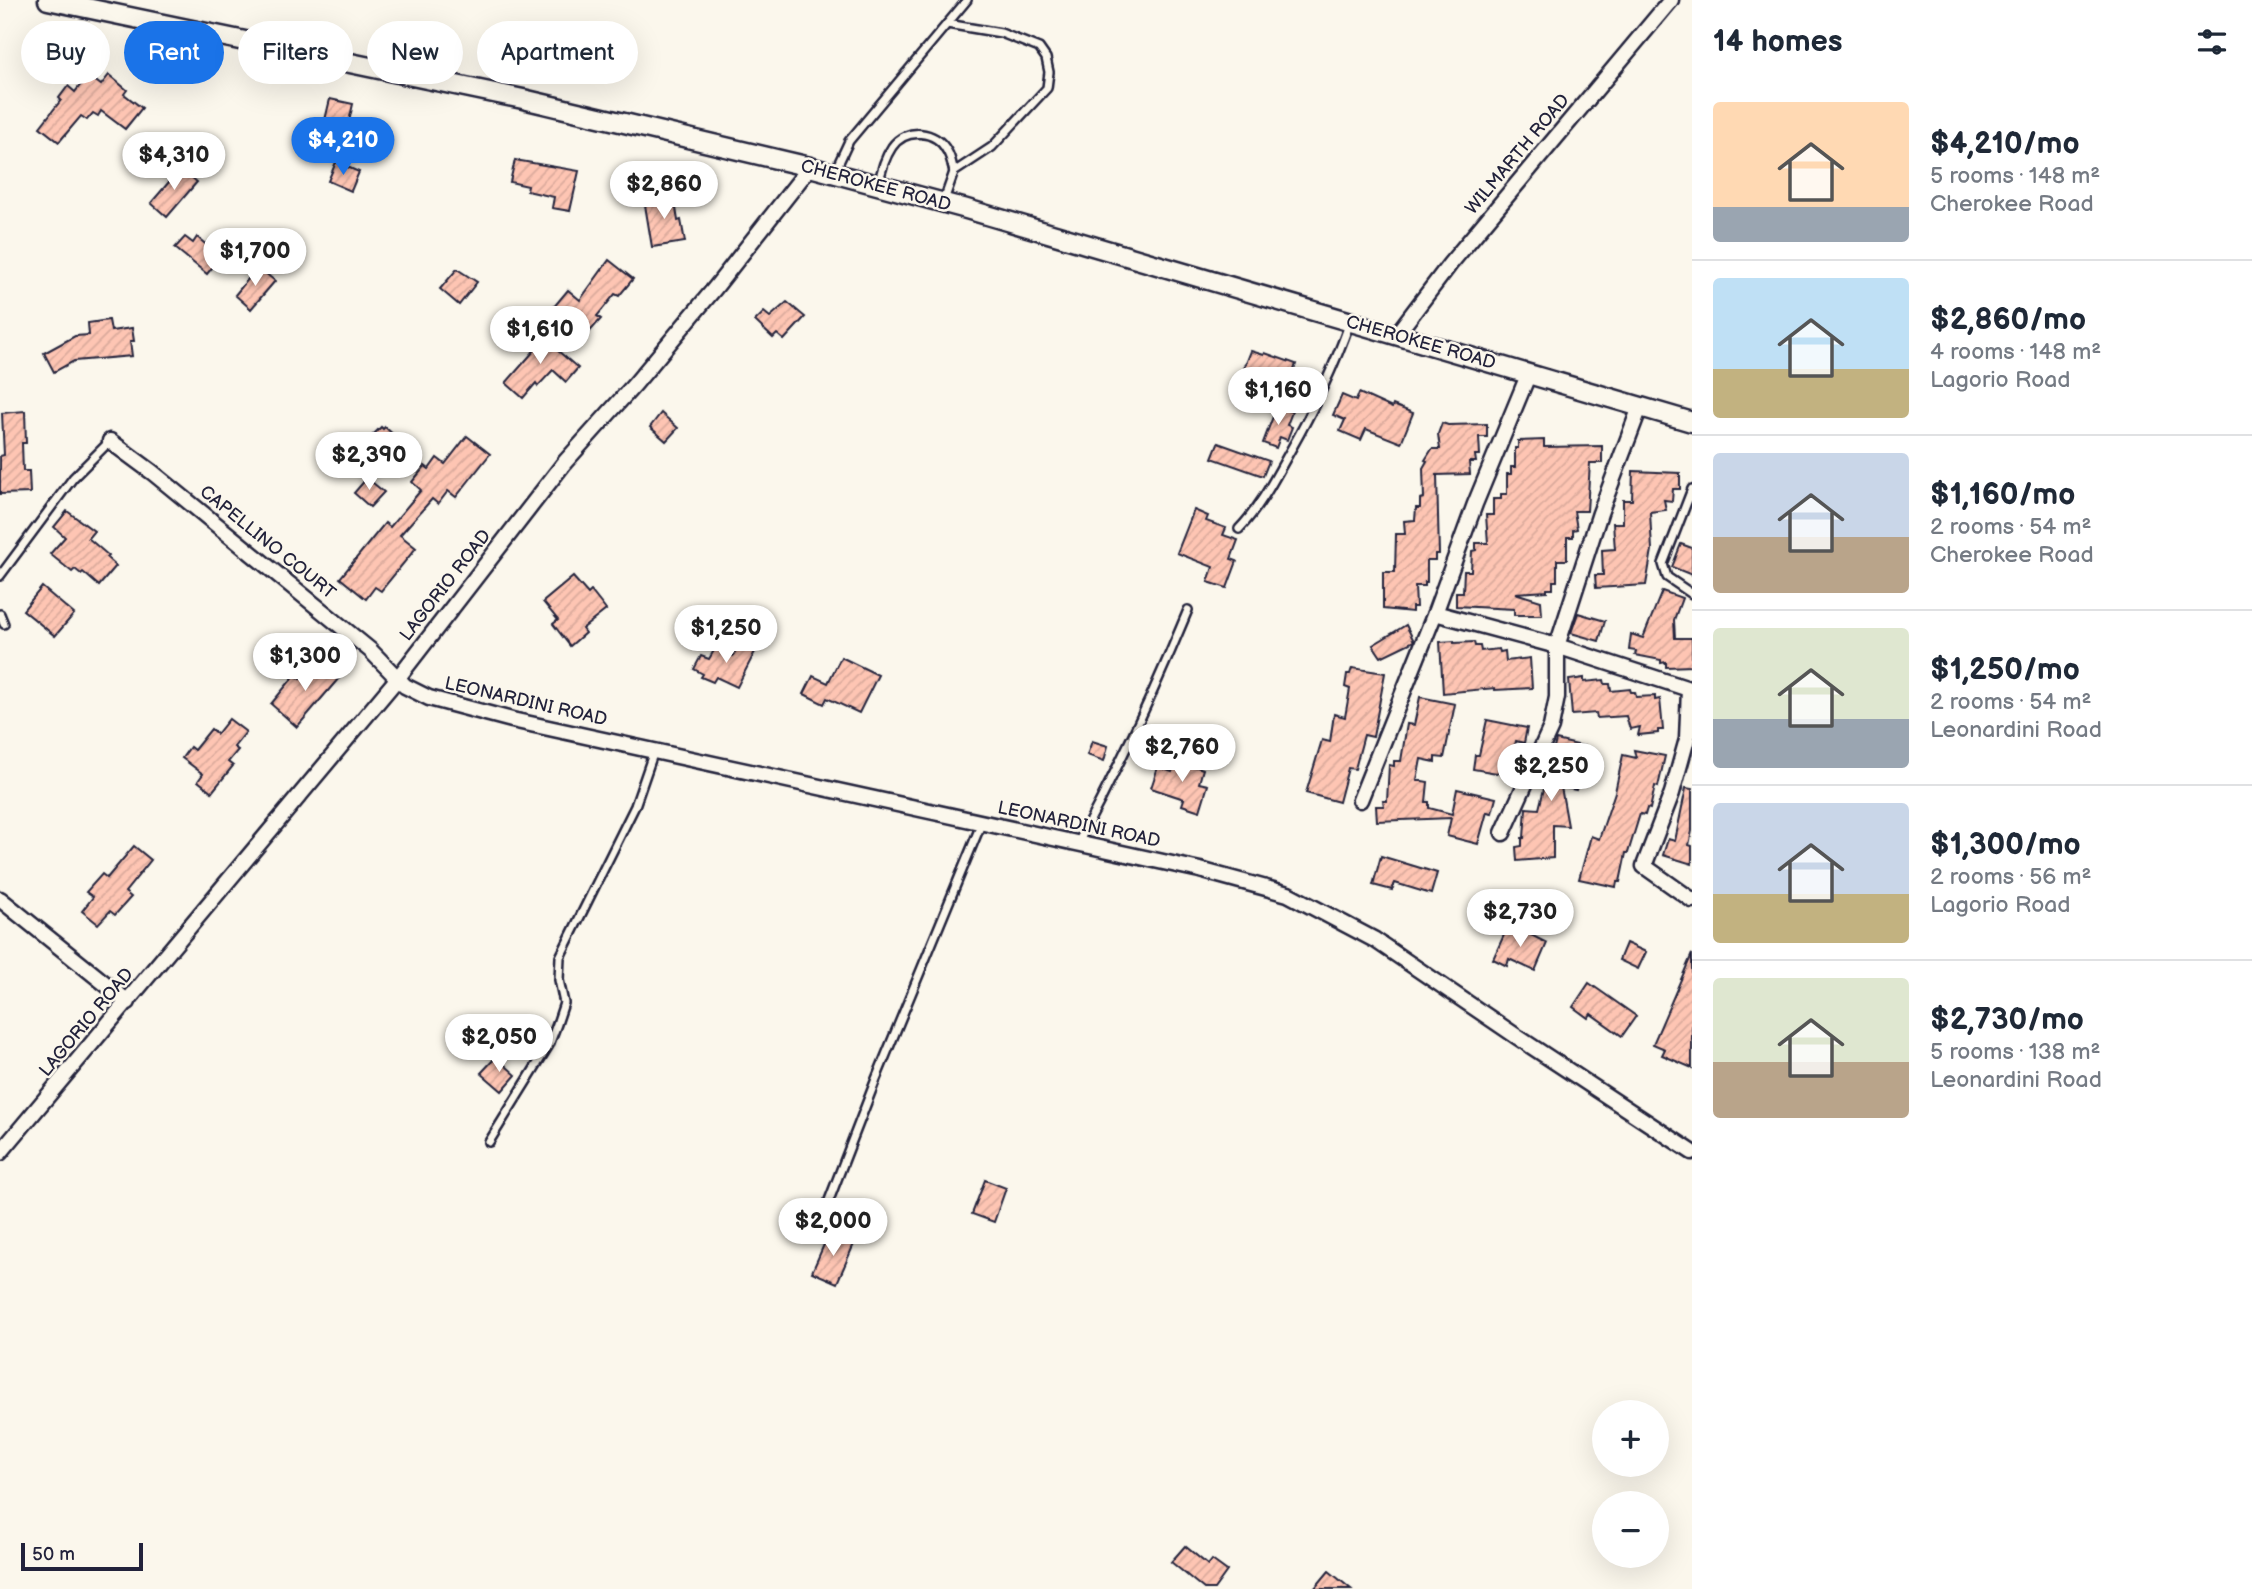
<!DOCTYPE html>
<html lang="en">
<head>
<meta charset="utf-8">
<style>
	:root { --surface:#fff; --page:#f2f2f3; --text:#1f2937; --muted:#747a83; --line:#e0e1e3; --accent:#1a73e8 }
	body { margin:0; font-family:"Balsamiq Sans",sans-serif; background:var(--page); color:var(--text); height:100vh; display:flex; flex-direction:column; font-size:26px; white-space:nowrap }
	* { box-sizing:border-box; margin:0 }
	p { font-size:23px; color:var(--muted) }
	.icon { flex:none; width:38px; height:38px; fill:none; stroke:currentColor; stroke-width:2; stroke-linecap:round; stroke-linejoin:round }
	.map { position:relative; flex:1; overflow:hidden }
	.side { display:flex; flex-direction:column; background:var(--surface); width:560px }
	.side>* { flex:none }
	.top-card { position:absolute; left:21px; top:21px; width:665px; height:63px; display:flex; gap:14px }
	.tools { position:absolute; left:1592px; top:1400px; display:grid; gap:14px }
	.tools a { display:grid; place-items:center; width:77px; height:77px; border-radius:50%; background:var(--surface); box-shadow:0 7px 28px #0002; font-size:35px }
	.scale { position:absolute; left:21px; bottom:18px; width:122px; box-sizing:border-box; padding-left:7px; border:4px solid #22223b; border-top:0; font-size:19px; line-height:24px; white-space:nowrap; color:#22223b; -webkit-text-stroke:5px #fbf7ec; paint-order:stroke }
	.price { position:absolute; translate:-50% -60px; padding:0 16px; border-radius:24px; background:#fff; color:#222; font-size:23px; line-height:46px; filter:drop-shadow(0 2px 4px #0008) }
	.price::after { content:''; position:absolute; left:50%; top:42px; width:21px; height:16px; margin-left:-10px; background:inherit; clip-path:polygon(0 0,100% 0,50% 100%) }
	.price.on { background:var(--accent); color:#fff }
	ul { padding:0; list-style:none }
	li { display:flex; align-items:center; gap:21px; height:175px; padding:0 21px }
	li+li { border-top:2px solid var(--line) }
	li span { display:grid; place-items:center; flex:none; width:196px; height:140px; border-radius:7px; color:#555 }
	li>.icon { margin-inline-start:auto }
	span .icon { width:84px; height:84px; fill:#fffc; stroke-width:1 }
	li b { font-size:30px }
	h2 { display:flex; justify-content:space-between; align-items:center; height:84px; padding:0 21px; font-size:30px }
	.tag { padding:0 24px; border-radius:32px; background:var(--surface); box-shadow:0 7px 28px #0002; font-size:24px; line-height:63px }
	.tag.on { background:var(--accent); color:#fff }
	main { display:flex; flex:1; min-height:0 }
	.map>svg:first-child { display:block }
</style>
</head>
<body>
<main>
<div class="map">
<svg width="1692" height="1589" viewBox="0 0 1692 1589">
	<defs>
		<pattern id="building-hatch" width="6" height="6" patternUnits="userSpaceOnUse" patternTransform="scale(1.75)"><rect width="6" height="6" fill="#fec5b3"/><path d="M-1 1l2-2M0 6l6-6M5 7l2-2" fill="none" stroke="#d9a99b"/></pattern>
	</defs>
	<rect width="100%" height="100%" fill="#fbf7ec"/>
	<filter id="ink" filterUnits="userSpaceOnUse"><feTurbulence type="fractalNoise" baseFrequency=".0143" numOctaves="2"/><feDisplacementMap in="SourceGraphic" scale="14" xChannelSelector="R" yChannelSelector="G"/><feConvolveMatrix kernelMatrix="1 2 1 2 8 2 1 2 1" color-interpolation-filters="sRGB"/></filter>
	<g filter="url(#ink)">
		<g fill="url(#building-hatch)" stroke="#22223b" stroke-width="2">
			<path d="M88,75l13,10 8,-10 18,15 -3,4 18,14 -17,21 -24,-18 -3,5 -5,-3 -6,7 -6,-4 -22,26 -19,-15 21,-27 -2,-2 9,-12 7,6z"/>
			<path d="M330,99l23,5 -9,39 -23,-6z"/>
			<path d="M515,160l64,11 -9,40 -18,-3 2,-11 -27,-6 1,-5 -18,-4z"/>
			<path d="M336,162l23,10 -8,19 -23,-10z"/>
			<path d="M181,168l16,14 -30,35 -16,-14z"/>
			<path d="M674,195l4,26 3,-1 4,22 -33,5 -8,-48z"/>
			<path d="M185,237l8,6 4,-6 13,11 -5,7 11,8 -9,11 -32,-26z"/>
			<path d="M609,260l24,19 -14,17 -4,-2 -18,22 4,3 -15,17 -34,-27 16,-19 12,10z"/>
			<path d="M258,267l17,14 -24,28 -16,-14z"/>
			<path d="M457,269l20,13 -18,23 -19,-16z"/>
			<path d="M787,302l18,15 -21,23 -7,-6 -4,4 -18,-17 9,-9 6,5z"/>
			<path d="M109,320l2,11 21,-3 2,13h-4l2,15 -58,5 -20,11 -10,-19 31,-17 14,-1 -1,-12z"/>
			<path d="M536,332l42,36 -12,14 -13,-12 -15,16 -2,-3 -13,15 -17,-15 28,-32 -8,-7z"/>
			<path d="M1251,351l13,4 1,-2 31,11 -13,38 -42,-14 6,-16 -4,-1z"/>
			<path d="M1359,393l33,15 1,-3 20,8 -12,30 -35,-14 -5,11 -21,-9 5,-11 -12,-5 9,-20 14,6z"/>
			<path d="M1277,406l15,6 -5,13 5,2 -5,13 -7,-3 -4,11 -13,-5z"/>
			<path d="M25,411l1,32h-4l1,28h6l1,22 -30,1v-38l4,-1 -2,-42z"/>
			<path d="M661,413l17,15 -12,13 -16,-14z"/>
			<path d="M1442,423l6,2 39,-1v13h-8l1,18h-5l1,7h-7l1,12 -33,1 2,79h-4v6h-8v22h-2v4h-10l1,21h-4v5l-29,-3v-37h12l1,-38h9l-1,-13 11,-1 1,-12h4v-9l4,-1 -1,-30 4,-7 -2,-1 7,-11h8l-2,-15z"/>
			<path d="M381,427l2,2 2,-2 13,12 -20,18 -14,-13z"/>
			<path d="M467,436l23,18 -34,43 -8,-6 -10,13 -6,-5 -32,36 16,13 -35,43 -6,-4 -9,12 -26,-21 45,-55 5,4 31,-37 -9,-8 13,-16 4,3 8,-11 8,6z"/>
			<path d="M1544,440v7l58,-1v17h-12l-3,48h-13l3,18 -4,1v7h-6v23h-10v21h-4v8h-6v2l-32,2 26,8 1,14h-28v-6l-58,-3v-14h7l1,-21h7l1,-20 4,-1v-7h12l-2,-28h7v-16h8v-5h6v-20h4v-7h4v-19h3v-7z"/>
			<path d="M1218,443l51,18 -6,15 -51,-18z"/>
			<path d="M1633,471l47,2v16h-7l-1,12 -8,-1 2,10 -16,2 2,38 -6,35 -50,3 -1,-13h8l-1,-25 13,-1 -2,-26h10v-23h9z"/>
			<path d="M367,478l17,14 -14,15 -16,-14z"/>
			<path d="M1194,510l14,6 -2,5 20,7 -3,7 15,5 -7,19 6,2 -10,27 -19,-6 5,-15 -36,-14z"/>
			<path d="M67,511l27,20 -6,7 21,18 -2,2 9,8 -17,20 -16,-14 -2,2 -6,-5 -3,3 -22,-18 15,-17 -11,-10z"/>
			<path d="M1681,544l11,4v27l-20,-8z"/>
			<path d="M573,577l15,17 3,-3 15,19 -24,19 3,4 -15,13 -17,-22 5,-4 -15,-18z"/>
			<path d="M42,587l32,27 -19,22 -32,-26z"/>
			<path d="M1662,591l20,7 -8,22 1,18h17v28l-26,1v-5l-5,1v-3l-26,-5 1,-4 -7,-1 2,-16 12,4z"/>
			<path d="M1578,613l27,8 -6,20 -28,-8z"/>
			<path d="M1406,625l8,16 -33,16 -8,-12z"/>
			<path d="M1454,641v2l20,-1 1,4h5l1,5 18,-2 1,3 5,-1 1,10 24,-3 2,30 -37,2v-2l-52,5 -3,-51z"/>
			<path d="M740,642l16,8 -19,37 -21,-10 -3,5 -12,-5 2,-3 -9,-5 7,-13 8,3 7,-12 17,9z"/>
			<path d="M841,657l37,18 -19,38 -32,-15 -3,6 -20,-10 9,-18 15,7z"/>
			<path d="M317,659l22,19 -42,49 -26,-23 24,-29 5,4z"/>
			<path d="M1352,668l33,5 -12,64 -9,-2 -9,34 -7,-1 -9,34 -33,-9 16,-53 8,2 4,-28 11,3 5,-28 -5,-2 2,-13h3z"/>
			<path d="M1584,678v4l20,-2 1,4h5l1,7 19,-2 1,3h4l1,5 19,-1v4l5,-1 3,31h-5v3l-20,2 2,-8 -10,2 -4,-13 -29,2 -1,-5 -24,2 -3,-35z"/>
			<path d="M1420,697l35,7 -11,54 -9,-1v5l-14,-3 -4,21 11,2 -2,20h3v6l23,6 5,-25 39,9 -4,15 -5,-1 -9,32 -31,-8 4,-18 -74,3 -1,-15h8l-1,-5h4l2,-36 5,1v-5h7l6,-37 7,1z"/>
			<path d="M229,719l17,13 -12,15 4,3 -10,12 5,4 -21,26 -14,-11 5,-7 -21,-16 8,-11 4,3 17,-21 6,5z"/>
			<path d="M1487,720l40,8 -3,15 -8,-2 -7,34 -36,-6 2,-14h4z"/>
			<path d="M1556,740l30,7 -10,43 -15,-3 7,39 -15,-1v33l-36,3 -1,-14 6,-1v-8h2l2,-30 13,1z"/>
			<path d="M1092,741l16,5 -4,15 -17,-6z"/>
			<path d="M1634,750l31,6 -7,31 -3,-1 -5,23 -3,-1 -2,7 -5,-1 -12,39h-2l-6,29h-3l-1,5 -37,-8 12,-43 8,3 16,-47 8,-37 13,3z"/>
			<path d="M1176,760l27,9 -4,14 9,2 -8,26 -18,-6 2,-6 -33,-11 7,-21 14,5z"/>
			<path d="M1686,788l6,1v42l-3,14 3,1v18l-29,-9 5,-16 7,2z"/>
			<path d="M134,846l17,14 -26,32 6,5 -16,18 -5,-4 -12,13 -16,-13 11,-14 -7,-5 16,-18 5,4z"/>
			<path d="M1381,856l56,17 -6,21 -36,-11 -3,7 -19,-5z"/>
			<path d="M1509,924l38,19 -12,28 -26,-12 -2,7 -14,-7z"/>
			<path d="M1626,943l20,9 -8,17 -19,-9z"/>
			<path d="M1692,954v114l-30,-13 3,-6 -12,-5z"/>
			<path d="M1589,983l47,33 -14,20 -31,-22 -3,4 -15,-11z"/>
			<path d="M496,1057l20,18 -14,16 -21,-18z"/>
			<path d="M985,1180l21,8 -12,34 -22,-8z"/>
			<path d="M829,1233l25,11 -17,39 -25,-11z"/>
			<path d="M1185,1546l23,19 4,-5 15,11 -13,18h-10l-33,-27z"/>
			<path d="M1329,1571l22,18h-37z"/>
		</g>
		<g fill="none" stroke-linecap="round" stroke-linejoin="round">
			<g stroke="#22223b" stroke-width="12">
				<g id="service">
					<path d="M834,173l15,-32 118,-141"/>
					<path d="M879,184c2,-14 5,-25 13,-37 14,-20 44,-17 55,4 4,6 5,14 7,21"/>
					<path d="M943,203l11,-31 38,-25 55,-59 2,-16 -3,-14 -7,-10 -38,-15 -54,-9"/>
					<path d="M1692,489l-29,75 4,13 25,17"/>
					<path d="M1239,529c21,-22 35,-49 50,-76 24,-42 45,-86 61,-131"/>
					<path d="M0,576l73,-98 37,-37"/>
					<path d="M0,614l4,10"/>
					<path d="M1078,843c41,-76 77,-153 110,-233"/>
					<path d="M489,1142l60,-97 8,-21 7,-21 -5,-23 1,-23 75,-151 19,-55"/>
					<path d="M821,1221l55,-142 106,-257"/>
				</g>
			</g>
			<g stroke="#22223b" stroke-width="19">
				<g id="minor">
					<path d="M1397,334l53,-70 221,-264"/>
					<path d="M110,441l42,31 218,178 35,36 24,12 83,22 688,150 88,24 87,46 141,96 176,116"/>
					<path d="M1435,613l122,33 135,44"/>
					<path d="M1689,689l-2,50 -15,54 -28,73 48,34"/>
					<path d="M1360,800l75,-187 40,-109 54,-131"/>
					<path d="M1503,833l48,-106 6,-30v-51l43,-133 40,-106"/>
					<path d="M0,899l128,103"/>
					<path d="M0,1153l397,-474 168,-217 70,-78 80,-96 95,-121"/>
				</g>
			</g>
			<g stroke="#22223b" stroke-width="23">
				<path id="tertiary" d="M48,0l475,99 287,68 153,41 729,214"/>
			</g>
			<use href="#service" stroke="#fbf7ec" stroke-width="7"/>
			<use href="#minor" stroke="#fbf7ec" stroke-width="14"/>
			<use href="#tertiary" stroke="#fbf7ec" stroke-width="18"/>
		</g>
	</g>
	<g text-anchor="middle" stroke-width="5" stroke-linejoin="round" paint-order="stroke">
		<g font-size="18" fill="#22223b" stroke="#fbf7ec">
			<text transform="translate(1517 154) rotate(-50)" y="6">WILMARTH ROAD</text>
			<text transform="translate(876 185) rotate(15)" y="6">CHEROKEE ROAD</text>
			<text transform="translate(1421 342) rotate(16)" y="6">CHEROKEE ROAD</text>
			<text transform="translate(268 542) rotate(39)" y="6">CAPELLINO COURT</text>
			<text transform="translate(445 585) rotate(-52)" y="6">LAGORIO ROAD</text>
			<text transform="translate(526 701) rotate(13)" y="6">LEONARDINI ROAD</text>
			<text transform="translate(1079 824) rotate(12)" y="6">LEONARDINI ROAD</text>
			<text transform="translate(86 1022) rotate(-50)" y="6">LAGORIO ROAD</text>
		</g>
	</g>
</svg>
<div class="tools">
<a>+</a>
<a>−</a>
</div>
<div class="scale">50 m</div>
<b class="price on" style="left:343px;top:177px">$4,210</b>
<b class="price" style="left:174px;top:192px">$4,310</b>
<b class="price" style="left:664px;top:221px">$2,860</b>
<b class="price" style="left:255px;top:288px">$1,700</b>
<b class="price" style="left:540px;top:366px">$1,610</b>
<b class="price" style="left:1278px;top:427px">$1,160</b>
<b class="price" style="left:369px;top:492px">$2,390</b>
<b class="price" style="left:726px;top:665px">$1,250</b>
<b class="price" style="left:305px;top:693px">$1,300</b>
<b class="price" style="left:1182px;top:784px">$2,760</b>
<b class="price" style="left:1551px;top:803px">$2,250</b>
<b class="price" style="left:1520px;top:949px">$2,730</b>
<b class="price" style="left:499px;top:1074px">$2,050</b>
<b class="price" style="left:833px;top:1258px">$2,000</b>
<div class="top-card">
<a class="tag">Buy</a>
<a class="tag on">Rent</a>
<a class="tag">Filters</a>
<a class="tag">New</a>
<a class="tag">Apartment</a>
</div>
</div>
<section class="side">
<h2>14 homes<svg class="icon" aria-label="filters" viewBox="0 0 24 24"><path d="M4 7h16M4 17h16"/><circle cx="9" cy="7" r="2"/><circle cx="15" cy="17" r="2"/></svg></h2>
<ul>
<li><span style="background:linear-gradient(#ffd9b3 75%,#9aa5b1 0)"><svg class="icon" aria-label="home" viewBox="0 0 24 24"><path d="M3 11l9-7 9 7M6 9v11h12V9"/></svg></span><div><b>$4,210/mo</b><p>5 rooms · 148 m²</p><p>Cherokee Road</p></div></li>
<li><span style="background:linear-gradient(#bfe0f5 65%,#c2b280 0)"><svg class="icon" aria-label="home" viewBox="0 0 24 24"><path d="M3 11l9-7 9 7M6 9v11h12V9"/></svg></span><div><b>$2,860/mo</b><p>4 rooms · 148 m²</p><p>Lagorio Road</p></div></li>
<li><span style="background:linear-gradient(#c9d6e8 60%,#b9a48a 0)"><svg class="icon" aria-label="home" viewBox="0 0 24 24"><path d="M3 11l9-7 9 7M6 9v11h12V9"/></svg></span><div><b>$1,160/mo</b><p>2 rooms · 54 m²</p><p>Cherokee Road</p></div></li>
<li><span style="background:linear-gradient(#dfe7d0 65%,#9aa5b1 0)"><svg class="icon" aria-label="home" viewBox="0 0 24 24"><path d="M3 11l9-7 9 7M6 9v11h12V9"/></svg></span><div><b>$1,250/mo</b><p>2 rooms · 54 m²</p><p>Leonardini Road</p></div></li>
<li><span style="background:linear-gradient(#c9d6e8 65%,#c2b280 0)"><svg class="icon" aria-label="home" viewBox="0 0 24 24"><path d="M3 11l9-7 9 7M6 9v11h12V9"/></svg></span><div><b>$1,300/mo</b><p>2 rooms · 56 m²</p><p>Lagorio Road</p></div></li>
<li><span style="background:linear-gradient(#dfe7d0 60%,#b9a48a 0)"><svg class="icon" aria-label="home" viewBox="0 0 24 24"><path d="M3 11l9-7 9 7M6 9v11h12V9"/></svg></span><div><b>$2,730/mo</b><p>5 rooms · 138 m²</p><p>Leonardini Road</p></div></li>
</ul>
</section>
</main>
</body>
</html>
